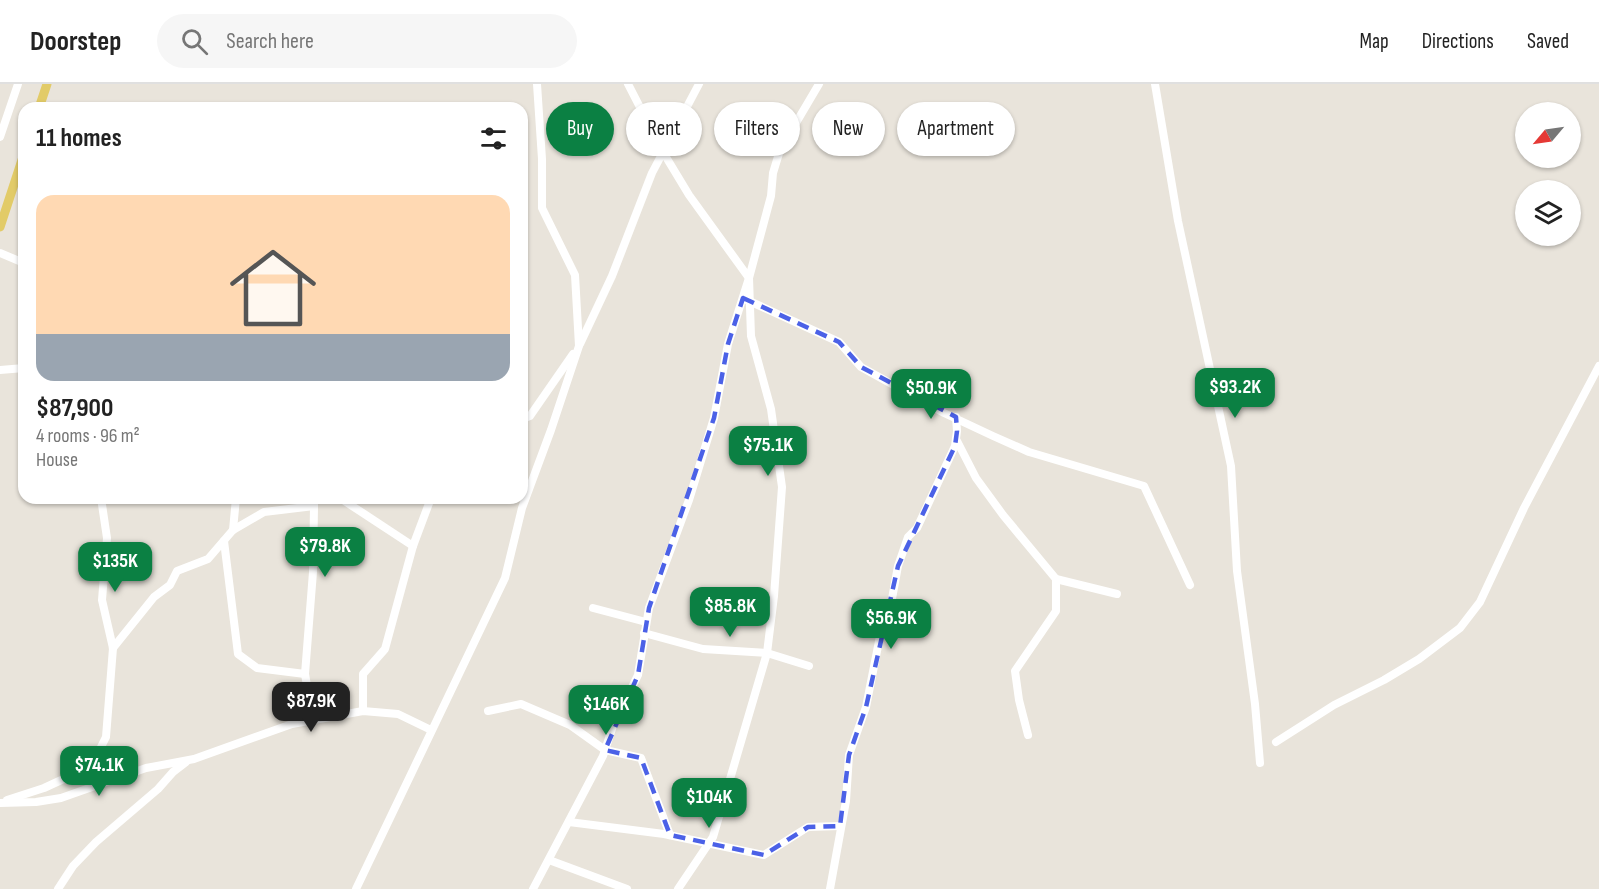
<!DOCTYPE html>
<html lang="en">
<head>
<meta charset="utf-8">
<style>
	:root { --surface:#fff; --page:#f6f6f6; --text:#222; --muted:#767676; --line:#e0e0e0; --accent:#0b8043 }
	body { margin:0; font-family:"Sofia Sans Condensed",sans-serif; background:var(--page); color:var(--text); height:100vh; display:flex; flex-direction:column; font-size:22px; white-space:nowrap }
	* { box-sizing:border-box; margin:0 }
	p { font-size:20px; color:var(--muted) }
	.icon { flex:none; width:33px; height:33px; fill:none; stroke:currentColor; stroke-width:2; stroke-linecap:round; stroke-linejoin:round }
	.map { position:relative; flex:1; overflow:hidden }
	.details { position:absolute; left:18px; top:18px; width:510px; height:402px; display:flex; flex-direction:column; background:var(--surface); border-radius:18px; box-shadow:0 2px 4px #0004 }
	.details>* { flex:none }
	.guide { position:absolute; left:546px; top:18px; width:570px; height:54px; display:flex; gap:12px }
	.needle { width:39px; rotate:241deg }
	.buttons { position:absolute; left:1515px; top:18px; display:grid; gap:12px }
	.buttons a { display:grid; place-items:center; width:66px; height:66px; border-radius:50%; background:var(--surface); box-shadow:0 2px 4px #0004; font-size:30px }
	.price { position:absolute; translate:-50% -51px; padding:0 14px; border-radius:12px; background:var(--accent); color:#fff; font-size:20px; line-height:39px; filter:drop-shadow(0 2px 3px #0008) }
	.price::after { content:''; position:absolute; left:50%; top:36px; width:18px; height:14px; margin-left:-9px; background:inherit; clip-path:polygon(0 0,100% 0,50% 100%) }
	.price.active { background:#222; color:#fff }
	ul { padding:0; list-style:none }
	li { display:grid; align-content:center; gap:12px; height:318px; padding:0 18px }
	li span { display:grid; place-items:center; height:186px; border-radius:18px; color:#555 }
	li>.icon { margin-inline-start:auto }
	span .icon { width:108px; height:108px; fill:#fffc; stroke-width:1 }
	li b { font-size:26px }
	h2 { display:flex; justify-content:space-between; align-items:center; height:72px; padding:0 18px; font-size:26px }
	.tag { padding:0 21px; border-radius:27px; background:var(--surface); box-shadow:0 2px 4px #0004; font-size:21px; line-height:54px }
	.tag.active { background:var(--accent); color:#fff }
	header { display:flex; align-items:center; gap:36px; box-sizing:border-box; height:84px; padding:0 30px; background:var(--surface); border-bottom:2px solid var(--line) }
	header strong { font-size:28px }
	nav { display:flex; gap:33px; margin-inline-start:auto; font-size:21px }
	.search { width:420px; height:54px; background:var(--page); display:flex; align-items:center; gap:15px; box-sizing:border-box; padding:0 21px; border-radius:33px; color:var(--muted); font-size:22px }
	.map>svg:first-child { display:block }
</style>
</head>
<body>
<header>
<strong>Doorstep</strong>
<div class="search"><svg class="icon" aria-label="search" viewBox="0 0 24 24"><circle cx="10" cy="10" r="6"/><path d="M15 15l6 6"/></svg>Search here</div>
<nav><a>Map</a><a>Directions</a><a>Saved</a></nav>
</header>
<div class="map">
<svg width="1599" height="805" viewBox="0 0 1599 805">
	<rect width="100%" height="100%" fill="#e9e4db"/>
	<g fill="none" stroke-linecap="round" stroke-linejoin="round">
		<g stroke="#fff" stroke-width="8">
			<path d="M628,0l35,68 26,43 60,83 2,58 20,73 11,78 -8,109 -7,57 -54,184 -35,52"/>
			<path d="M1155,0l23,137 53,245 6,105 18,133 5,59"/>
			<path d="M0,53l18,-53"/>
			<path d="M0,169l24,10"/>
			<path d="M747,216l92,42 22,25 83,46 49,23 36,16 115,34 46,99"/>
			<path d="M580,260l32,-68 40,-103 47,-89"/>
			<path d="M0,286l24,-2"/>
			<path d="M522,335l8,-3 43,-62"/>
			<path d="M956,355l20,39 27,37 53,64v32l-41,60 4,29 9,35"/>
			<path d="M340,414l73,48"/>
			<path d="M233,446l3,-32"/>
			<path d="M224,457l14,113 19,14 48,6 8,-102 1,-66"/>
			<path d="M1056,495l61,15"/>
			<path d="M593,524l53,14"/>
			<path d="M644,549l59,16 64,4 42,13"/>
			<path d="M113,564l41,-51 16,-12 7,-14 31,-12 25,-29 31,-18 50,-6v-8"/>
			<path d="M305,590l8,46"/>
			<path d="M363,627v-37l22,-25 28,-103 18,-48"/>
			<path d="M488,627l33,-7 49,21 35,25 36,8 29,77"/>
			<path d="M1276,658l58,-37 50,-25 35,-21 41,-31 20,-26 44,-94 75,-142"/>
			<path d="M7,716l37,-12 39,-18 15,-17 8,-16 7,-89 -11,-48 5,-62 -6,-40"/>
			<path d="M0,719l36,-1 25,-4 85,-30 48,-9 98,-35 71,-13 35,3 33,16"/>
			<path d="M569,738l95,12 100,21 44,-28 32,-1"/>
			<path d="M549,776l78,29"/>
			<path d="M58,805l15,-23 23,-24 62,-53 15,-17 13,-10"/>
			<path d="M356,805l149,-311 17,-70 29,-78 28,-84 -4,-71 -33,-67v-49l-5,-75"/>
			<path d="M533,805l70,-133 10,-30 25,-51 11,-67 40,-108 25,-82 14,-74 21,-66 22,-82 2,-23 7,-23 39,-66"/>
			<path d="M830,805l16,-88 3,-46 17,-48 15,-76 8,-16 9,-49 10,-29 9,-9 38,-82 2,-15 -1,-14"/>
		</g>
		<g stroke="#e2cb68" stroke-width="9">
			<path d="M39,24l8,-24"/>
			<path d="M0,143l24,-73"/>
		</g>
	</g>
	<path fill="none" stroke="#4b61e7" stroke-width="4.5" stroke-dasharray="12 8" stroke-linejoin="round" d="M743,214l96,44 22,25 95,50 1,14 -2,15 -57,120 -32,141 -17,48 -9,71 -32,1 -44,28 -94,-20 -29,-77 -36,-8 33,-75 11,-67 65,-190 14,-74z"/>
</svg>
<div class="buttons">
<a><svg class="needle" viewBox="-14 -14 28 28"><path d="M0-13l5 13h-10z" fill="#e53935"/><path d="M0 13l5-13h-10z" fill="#767676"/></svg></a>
<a><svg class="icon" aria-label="layers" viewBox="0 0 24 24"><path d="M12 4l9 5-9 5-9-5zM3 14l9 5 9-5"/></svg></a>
</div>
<b class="price" style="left:1235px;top:335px">$93.2K</b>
<b class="price" style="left:931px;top:336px">$50.9K</b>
<b class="price" style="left:768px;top:393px">$75.1K</b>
<b class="price" style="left:325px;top:494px">$79.8K</b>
<b class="price" style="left:115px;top:509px">$135K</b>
<b class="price" style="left:730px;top:554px">$85.8K</b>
<b class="price" style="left:891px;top:566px">$56.9K</b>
<b class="price active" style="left:311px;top:649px">$87.9K</b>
<b class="price" style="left:606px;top:652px">$146K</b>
<b class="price" style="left:99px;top:713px">$74.1K</b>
<b class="price" style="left:709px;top:745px">$104K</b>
<div class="guide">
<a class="tag active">Buy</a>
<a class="tag">Rent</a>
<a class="tag">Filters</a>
<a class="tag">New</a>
<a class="tag">Apartment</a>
</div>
<section class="details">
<h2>11 homes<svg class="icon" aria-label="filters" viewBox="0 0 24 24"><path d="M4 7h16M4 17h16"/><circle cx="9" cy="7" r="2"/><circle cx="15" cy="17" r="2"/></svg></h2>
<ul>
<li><span style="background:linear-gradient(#ffd9b3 75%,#9aa5b1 0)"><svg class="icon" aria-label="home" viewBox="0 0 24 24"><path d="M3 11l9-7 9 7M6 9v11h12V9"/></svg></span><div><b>$87,900</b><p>4 rooms · 96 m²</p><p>House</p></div></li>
</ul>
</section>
</div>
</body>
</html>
